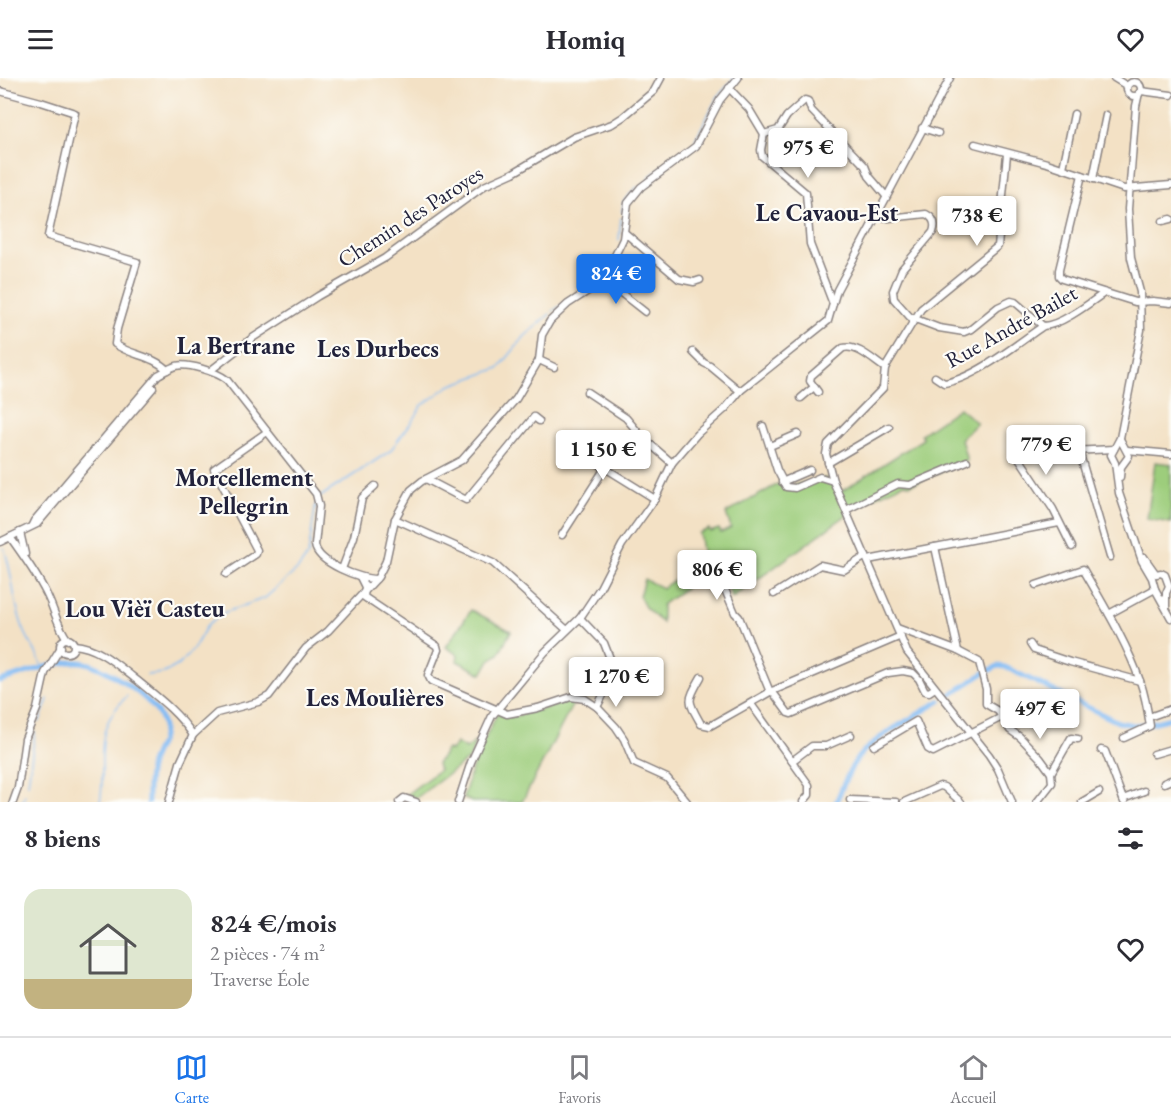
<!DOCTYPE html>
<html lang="fr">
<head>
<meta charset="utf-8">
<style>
	:root { --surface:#fff; --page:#f2f2f3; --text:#2b2b33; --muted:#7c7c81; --line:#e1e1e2; --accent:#1a73e8 }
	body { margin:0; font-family:"EB Garamond",serif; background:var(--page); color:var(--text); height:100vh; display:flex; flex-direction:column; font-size:22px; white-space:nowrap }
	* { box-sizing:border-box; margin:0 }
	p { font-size:20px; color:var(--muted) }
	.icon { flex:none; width:33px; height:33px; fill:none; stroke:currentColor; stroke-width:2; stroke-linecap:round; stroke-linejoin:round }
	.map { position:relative; height:724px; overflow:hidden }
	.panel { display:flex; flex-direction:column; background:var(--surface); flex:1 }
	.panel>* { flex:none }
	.price { position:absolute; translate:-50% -51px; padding:0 14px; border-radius:6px; background:#fff; color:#222; font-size:20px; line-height:39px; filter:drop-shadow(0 2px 3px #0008) }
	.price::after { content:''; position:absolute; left:50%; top:36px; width:18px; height:14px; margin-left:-9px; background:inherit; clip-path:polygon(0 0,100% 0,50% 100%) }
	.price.on { background:var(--accent); color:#fff }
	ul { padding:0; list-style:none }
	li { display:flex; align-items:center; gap:18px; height:150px; padding:0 24px }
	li+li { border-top:2px solid var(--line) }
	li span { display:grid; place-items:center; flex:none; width:168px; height:120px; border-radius:18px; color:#555 }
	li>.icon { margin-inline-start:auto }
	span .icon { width:72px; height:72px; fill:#fffc; stroke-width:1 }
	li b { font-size:26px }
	h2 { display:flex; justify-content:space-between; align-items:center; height:72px; padding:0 24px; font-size:26px }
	header { display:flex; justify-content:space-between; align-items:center; height:78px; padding:0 24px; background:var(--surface); font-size:27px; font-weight:700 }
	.tab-bar { display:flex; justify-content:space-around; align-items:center; height:84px; border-top:2px solid var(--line); background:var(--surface); font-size:16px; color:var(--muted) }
	.tab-bar a { display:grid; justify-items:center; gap:3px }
	.tab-bar .on { color:var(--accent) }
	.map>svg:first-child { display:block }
</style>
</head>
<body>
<header><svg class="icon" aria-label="menu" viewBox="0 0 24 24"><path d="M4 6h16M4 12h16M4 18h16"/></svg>Homiq<svg class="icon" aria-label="heart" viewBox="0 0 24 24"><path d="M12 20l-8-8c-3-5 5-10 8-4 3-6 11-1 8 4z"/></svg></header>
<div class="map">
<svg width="1171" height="724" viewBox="0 0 1171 724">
	<rect width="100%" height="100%" fill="#fdfcf7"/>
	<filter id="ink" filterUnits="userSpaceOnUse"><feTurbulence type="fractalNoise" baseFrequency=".0167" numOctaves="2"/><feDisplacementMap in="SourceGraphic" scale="12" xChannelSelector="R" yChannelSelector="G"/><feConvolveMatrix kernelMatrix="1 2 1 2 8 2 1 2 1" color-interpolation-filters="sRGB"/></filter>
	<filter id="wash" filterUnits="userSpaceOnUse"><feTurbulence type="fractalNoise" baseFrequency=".008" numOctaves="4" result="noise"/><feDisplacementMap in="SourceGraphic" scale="24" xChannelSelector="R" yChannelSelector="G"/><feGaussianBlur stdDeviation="1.35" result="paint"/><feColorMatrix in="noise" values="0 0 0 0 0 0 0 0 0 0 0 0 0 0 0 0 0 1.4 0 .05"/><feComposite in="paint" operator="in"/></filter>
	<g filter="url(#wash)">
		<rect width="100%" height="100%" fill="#f3e1c5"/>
		<g fill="#9dcd7c" stroke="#60785c" stroke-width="1.5">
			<path d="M959,330l18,15 -16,16 6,22 -57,24 -5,-2 -59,27 2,4 -116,84 -14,-34 -56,41v18l-17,-16 -6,-11 5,-17 18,9 42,-26 -5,-29 10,-4 1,3 9,-3 2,4 10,-5 -5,-15 56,-31 4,5 40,-9 13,15 84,-54 -2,-5z"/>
			<path d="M1155,384l16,2v59l-24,-4z"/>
			<path d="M471,532l40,21 -12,23 -9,6 -8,14 -25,-13 1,-6 -12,-8z"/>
			<path d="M575,622l-53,102h-50l-9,-4 13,-42 21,-42 15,3z"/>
			<path d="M475,664l-5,16 -54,40 -9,-4 32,-24 -2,-6 10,-15 4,2 5,-8 10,6z"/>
		</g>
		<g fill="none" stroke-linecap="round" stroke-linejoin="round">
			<g stroke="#83bcf4" stroke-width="1.5">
				<path d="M695,62l22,-42 17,-20"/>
				<path d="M648,100l20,-15"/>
				<path d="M622,134l2,-11 13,-14"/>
				<path d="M619,163l2,-23"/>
				<path d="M553,233l9,-6"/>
				<path d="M320,419l70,-46 26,-35 5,-10 28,-20 50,-18 26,-32 25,-22"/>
				<path d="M4,470c9,26 9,56 20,82 5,12 13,22 17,34"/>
				<path d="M147,597l17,-2 16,-9 14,-16 14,-24 15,-11 42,-15 33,-29 10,-14 8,-52"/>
				<path d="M39,645l9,-24"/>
				<path d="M28,706l7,-52"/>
				<path d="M22,724l3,-7"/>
				<path d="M100,724c8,-43 -11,-69 27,-106"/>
			</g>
			<g stroke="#83bcf4" stroke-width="5">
				<path d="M984,595l14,-7 7,1 113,55 15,3 15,-1"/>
				<path d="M0,603c22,-6 59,-21 80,-19 22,2 68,34 79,53 5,8 5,17 2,26"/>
				<path d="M947,619l34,-22"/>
				<path d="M1151,645l20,-5"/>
				<path d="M893,651l47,-28"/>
				<path d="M148,724c0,-23 -1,-36 11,-57"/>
				<path d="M836,724c17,-39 17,-47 54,-71"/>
			</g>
		</g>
	</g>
	<g filter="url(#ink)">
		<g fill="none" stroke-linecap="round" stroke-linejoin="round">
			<g stroke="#8a8280" stroke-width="9">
				<g id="minor">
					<path d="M1114,0l13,8"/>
					<circle cx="1134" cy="11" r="7"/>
					<path d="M729,10l20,21 15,25 -3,16 1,6 44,37 4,51 23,60"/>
					<path d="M0,13l41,11 34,11 -27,123 89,26 -20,67 -2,15c16,12 38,11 52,26"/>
					<path d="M1141,13l30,4"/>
					<path d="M1139,15l-3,13 -8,103 3,49 9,34 1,38 -21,108 -9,17 4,8 4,30 23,68 10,17 3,11 16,29"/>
					<path d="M922,50l16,5"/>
					<path d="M764,56l14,-4 9,-14 18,-16 3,1 3,9 54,56 4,10 17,20"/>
					<path d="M975,66l72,19 77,26 47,-4"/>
					<path d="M1007,76l-9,92 -77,63 -36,59 -2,20 -55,56 -2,10 7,27 74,171 82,103 9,14 14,33"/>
					<path d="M1063,90l11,-54"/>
					<path d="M1082,97l-23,95v6l3,3 73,23 18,-1 18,2"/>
					<path d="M1093,101l13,-64"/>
					<path d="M876,138l13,2 37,-4c8,4 10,10 7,18l-31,37 -9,22 1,8 16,18 29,11 25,4 7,-3 27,-22 13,-6 4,1 28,24"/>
					<path d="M1163,143l8,-2"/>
					<path d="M624,154l55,47 15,3 6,-2"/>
					<path d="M603,201l42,33"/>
					<path d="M693,274l11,11 6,3 30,25"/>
					<path d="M539,282l15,7"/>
					<path d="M210,293l41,-32 67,-43 67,-38 99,-72 29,-13 61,-36 38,-13 11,-7 31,-26 7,-13"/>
					<path d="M935,299l9,6c30,-4 73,-39 99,-57 17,0 47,-23 61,-33"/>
					<path d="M587,314l39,26 16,19 30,26"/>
					<path d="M818,314l-8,-11 1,-5 32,-28c14,-4 31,13 42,20"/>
					<path d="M801,320l13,-11"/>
					<path d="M763,348l14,44 9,17 9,1 25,-11 13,4"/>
					<path d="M566,363l39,27 50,31"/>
					<path d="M770,368l28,-12"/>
					<path d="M1127,372l44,4"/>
					<path d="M1079,373l31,106"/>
					<path d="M828,385l61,-36"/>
					<path d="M1120,399l1,-10 8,-11 -9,-17"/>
					<path d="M426,401l40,21 68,-83 5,4"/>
					<path d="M782,404l28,-12"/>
					<path d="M846,432l52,-26 12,1 57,-24"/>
					<path d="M395,441l98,44 74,67"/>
					<path d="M32,447l2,-4 124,-146c6,-3 11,-7 18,-9 12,-3 41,6 51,14l89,114 3,12 -4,39c2,18 45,34 61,34"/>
					<path d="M20,454l5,22"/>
					<path d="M562,457l43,-67"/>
					<path d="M10,459c13,18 26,36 36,56 8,15 11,33 22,47"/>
					<path d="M0,464l37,-18 116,-136"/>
					<path d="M935,469l23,104"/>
					<path d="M1072,469l-19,-38 -34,-51v-6l9,1 86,-4"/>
					<path d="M1144,479l12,17"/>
					<path d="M868,482l191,-37"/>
					<path d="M342,491l12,-32 8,-39 13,-12"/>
					<path d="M717,493l18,42 4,4 31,75"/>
					<path d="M226,496l30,-20 1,-4 -43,-81 53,-37"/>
					<path d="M1156,496l5,-1 4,2 4,11 -3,7v14"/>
					<path d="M360,499l5,10 -1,10 73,49 1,4 -10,25 3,6 76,33 31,-6 33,-11 14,2 12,8 19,20 8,12 10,24 33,15 20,24"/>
					<path d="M1036,507l47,-16c20,35 44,74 57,112 5,14 8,31 10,45l-26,12"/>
					<path d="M774,516l46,-29 24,5 22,-14"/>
					<path d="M1109,536l46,-25"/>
					<path d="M580,540l24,25 7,18 1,17 -15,29"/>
					<path d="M897,550l61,23 21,11 7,27v15l12,7 12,19 10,7 20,21 11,15 1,10 -15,19"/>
					<circle cx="67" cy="568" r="7"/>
					<path d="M1030,566l4,6 36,12 70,19"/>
					<path d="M74,567c24,2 41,18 59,32 23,19 44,34 60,58"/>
					<path d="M701,599c-14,25 -14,22 0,47l9,2 60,-34 131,-56"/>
					<path d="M772,613l16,22 3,1 97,-41 15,-2 10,2 6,6 6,12 4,1 6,-4"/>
					<path d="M751,626l58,81v10l-6,7"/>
					<path d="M1149,639l22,-8"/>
					<path d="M874,668l42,-25 12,28 5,3 67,-34 7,-1 13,-5"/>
					<path d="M1101,672l4,1 19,51"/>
					<path d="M1154,676l17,-5"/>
					<path d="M792,683l20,-15h14l25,-11"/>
					<path d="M1051,695l20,-35 7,1"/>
					<path d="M1164,705l7,-3"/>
					<path d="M1123,721l21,-8"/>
					<path d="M850,722l46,2"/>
					<path d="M13,724l5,-14 7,-49 12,-30 8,-36 16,-26"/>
					<path d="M169,724l11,-39 13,-28 24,-22 41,-11 11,-6 37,-48 22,-17 50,-54 8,-16 9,-42 16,-29 11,-9 40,-21 54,-61 23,-39 3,-25 8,-14 18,-17 31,-20 9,-14 15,-31 5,-36 13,-16 55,-41 24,-46 18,-22"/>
					<path d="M399,724l5,-4 12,4"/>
					<path d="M458,724l13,-40 21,-46 53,-64 35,-34 20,-30 22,-43 33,-46 17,-36 25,-29 28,-25 15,-18 88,-70 9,-31 113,-212"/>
					<path d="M904,724l36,-16 4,1 17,15"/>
					<path d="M1082,724l17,-10"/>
				</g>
			</g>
			<use href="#minor" stroke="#fff" stroke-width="6"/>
		</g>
	</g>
	<g text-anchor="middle" stroke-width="4.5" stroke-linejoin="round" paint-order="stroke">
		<g font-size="22" fill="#22223b" stroke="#fdfcf7">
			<text transform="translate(410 138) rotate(-33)" y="8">Chemin des Paroyes</text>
			<text transform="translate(1011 248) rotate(-29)" y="8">Rue André Bailet</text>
		</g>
		<g font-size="24" font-weight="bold" fill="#22223b" stroke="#fdfcf7">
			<text x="827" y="143">Le Cavaou-Est</text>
			<text x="236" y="276">La Bertrane</text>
			<text x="378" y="279">Les Durbecs</text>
			<text x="244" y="408">Morcellement<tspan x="244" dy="28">Pellegrin</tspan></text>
			<text x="145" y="539">Lou Vièï Casteu</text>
			<text x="375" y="628">Les Moulières</text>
		</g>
	</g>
</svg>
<b class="price" style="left:808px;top:101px">975 €</b>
<b class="price" style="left:977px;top:169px">738 €</b>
<b class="price on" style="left:616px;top:227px">824 €</b>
<b class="price" style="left:1046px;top:398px">779 €</b>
<b class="price" style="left:603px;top:403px">1 150 €</b>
<b class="price" style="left:717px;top:523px">806 €</b>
<b class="price" style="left:616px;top:630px">1 270 €</b>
<b class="price" style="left:1040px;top:662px">497 €</b>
</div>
<section class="panel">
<h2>8 biens<svg class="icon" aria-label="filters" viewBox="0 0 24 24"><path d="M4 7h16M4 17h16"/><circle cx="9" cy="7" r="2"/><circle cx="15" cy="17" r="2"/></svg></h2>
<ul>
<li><span style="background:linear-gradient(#dfe7d0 75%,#c2b280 0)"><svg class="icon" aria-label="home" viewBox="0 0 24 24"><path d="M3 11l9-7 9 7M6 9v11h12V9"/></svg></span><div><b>824 €/mois</b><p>2 pièces · 74 m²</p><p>Traverse Éole</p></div><svg class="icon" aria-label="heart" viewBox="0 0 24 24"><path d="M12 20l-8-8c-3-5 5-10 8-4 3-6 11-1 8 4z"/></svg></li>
</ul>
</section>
<nav class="tab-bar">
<a class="on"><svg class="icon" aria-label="map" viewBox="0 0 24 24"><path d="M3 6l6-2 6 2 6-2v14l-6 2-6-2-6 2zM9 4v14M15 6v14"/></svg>Carte</a>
<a><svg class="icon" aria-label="saved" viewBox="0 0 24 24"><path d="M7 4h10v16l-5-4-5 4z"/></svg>Favoris</a>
<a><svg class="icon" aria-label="home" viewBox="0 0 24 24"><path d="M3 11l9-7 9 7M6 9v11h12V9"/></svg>Accueil</a>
</nav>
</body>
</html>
